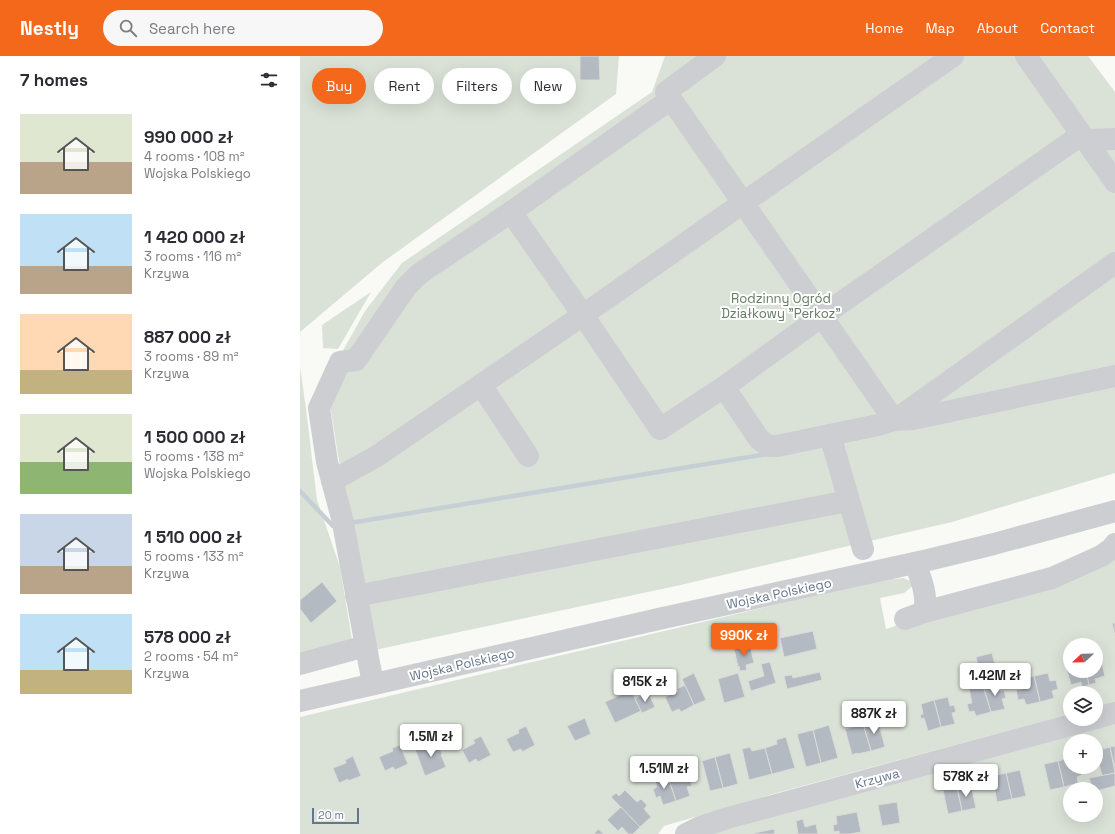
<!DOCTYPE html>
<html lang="en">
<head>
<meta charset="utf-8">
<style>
	:root { --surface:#fff; --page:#f7f7f7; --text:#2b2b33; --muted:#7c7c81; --accent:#f4681c }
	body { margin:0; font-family:"Space Grotesk",sans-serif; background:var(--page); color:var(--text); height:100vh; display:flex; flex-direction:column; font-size:15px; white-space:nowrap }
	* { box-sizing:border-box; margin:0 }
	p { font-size:13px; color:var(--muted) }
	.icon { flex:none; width:22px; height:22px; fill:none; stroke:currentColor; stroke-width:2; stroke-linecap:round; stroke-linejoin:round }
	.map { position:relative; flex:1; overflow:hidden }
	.side { display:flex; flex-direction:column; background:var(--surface); width:300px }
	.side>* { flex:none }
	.banner { position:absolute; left:12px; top:12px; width:380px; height:36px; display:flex; gap:8px }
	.needle { width:26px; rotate:248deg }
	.fabs { position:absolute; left:763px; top:582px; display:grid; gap:8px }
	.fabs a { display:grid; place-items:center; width:40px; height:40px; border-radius:50%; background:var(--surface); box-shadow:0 4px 16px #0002; font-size:20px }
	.scale { position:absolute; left:12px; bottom:10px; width:47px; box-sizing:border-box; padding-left:4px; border:2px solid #65758a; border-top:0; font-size:11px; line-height:14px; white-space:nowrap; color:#65758a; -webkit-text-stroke:3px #fff; paint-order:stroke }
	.price { position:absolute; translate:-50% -34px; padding:0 9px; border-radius:4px; background:#fff; color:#222; font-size:13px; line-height:26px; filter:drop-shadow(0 1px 2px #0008) }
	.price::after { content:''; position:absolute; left:50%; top:24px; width:12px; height:9px; margin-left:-6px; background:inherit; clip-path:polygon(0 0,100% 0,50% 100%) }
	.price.selected { background:var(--accent); color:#fff }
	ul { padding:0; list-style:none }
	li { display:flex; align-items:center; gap:12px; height:100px; padding:0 20px }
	li span { display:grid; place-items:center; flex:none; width:112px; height:80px; border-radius:0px; color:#555 }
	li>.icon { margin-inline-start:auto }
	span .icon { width:48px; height:48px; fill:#fffc; stroke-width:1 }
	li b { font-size:17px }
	h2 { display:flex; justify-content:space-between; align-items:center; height:48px; padding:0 20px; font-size:17px }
	.pill { padding:0 14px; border-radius:18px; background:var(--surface); box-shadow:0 4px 16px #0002; font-size:14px; line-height:36px }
	.pill.selected { background:var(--accent); color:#fff }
	header { display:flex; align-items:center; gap:24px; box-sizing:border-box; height:56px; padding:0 20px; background:var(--accent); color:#fff }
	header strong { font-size:19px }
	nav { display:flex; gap:22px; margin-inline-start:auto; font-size:14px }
	.search { width:280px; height:36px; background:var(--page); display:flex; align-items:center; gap:10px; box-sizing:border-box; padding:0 14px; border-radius:22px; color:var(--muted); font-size:15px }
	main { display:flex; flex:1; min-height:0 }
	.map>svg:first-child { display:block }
</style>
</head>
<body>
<header>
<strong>Nestly</strong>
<div class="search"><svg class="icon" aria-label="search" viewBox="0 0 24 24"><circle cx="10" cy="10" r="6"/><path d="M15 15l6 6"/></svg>Search here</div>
<nav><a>Home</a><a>Map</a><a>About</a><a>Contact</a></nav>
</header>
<main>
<section class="side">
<h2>7 homes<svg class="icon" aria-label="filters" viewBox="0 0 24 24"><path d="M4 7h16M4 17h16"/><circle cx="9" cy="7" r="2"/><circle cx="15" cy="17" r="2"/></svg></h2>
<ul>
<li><span style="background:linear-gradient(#dfe7d0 60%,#b9a48a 0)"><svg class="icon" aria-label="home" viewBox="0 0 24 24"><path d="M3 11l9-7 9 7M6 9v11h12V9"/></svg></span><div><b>990 000 zł</b><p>4 rooms · 108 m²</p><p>Wojska Polskiego</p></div></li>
<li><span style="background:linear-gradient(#bfe0f5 65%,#b9a48a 0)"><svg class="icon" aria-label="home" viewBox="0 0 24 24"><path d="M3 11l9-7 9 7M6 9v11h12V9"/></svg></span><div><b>1 420 000 zł</b><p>3 rooms · 116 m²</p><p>Krzywa</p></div></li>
<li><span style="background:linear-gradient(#ffd9b3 70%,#c2b280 0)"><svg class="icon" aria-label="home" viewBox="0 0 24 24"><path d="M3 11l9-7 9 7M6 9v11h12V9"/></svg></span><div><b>887 000 zł</b><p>3 rooms · 89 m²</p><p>Krzywa</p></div></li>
<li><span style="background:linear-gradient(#dfe7d0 60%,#8fb573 0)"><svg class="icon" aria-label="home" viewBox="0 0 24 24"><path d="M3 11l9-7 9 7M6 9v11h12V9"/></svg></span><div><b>1 500 000 zł</b><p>5 rooms · 138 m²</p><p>Wojska Polskiego</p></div></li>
<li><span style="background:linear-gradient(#c9d6e8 65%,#b9a48a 0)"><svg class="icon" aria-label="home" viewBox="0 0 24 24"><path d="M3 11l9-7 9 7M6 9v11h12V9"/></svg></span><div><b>1 510 000 zł</b><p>5 rooms · 133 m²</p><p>Krzywa</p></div></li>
<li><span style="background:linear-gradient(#bfe0f5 70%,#c2b280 0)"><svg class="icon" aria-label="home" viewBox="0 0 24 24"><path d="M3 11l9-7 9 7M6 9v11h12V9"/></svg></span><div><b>578 000 zł</b><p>2 rooms · 54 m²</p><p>Krzywa</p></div></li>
</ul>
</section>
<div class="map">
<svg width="815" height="778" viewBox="0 0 815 778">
	<rect width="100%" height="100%" fill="#f9f9f6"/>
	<g fill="#dae2d7" fill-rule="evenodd">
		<path d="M0,0h319l-3,38 -233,168 -83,70z"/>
		<path d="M365,0h423l27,36v381l-163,49 -276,64 -306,65 -44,-270 39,-70 37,-48 250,-171z"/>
		<path d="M71,236l-33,57 -15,-1 -1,-23z"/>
		<path d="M0,310l6,43 11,91 23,67 12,73 -52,14z"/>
		<path d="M815,495v151l-19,5v-14h-26v21l-290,78 -116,34 -6,8h-358v-117l580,-137 23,-2 10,4 1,3 -10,8 -24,5 6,31zM770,589h26v26h-26z"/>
		<path d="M815,668v110h-404zM770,685h26v26h-26zM770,733h26v26h-26z"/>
	</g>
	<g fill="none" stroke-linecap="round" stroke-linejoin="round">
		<g stroke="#c5cfd5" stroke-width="4.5">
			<path d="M0,435l33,35h4"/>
			<path d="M50,467l417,-69"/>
		</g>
	</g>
	<g fill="#b4bac1" stroke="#dbdbd9">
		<path d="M280,0h19l1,24h-20z"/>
		<path d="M22,526l15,19 -26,22 -11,-14v-9z"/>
		<path d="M812,567h3v13z"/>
		<path d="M513,575l4,18 -33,8 -4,-19z"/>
		<path d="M450,589l4,18 -8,2 1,5 -7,1 -1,-5 -1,1 -4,-18z"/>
		<path d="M692,597l3,12 -8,2 3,12 -3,3 1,2 -5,2 -7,-29z"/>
		<path d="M800,599l5,21 -10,3 1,4 -7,2 -3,-14h10v-15z"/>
		<path d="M470,606l6,21 -25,8 -3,-10 16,-5 -3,-12z"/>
		<path d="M770,606v9h16l3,14 -7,2 -1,-5 -10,3 -6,-22z"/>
		<path d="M520,616l2,8 -35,9 -3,-13 8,-1 1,3z"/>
		<path d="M394,617l12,27 -12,5 -12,-26z"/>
		<path d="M438,617l7,24 -21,6 -6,-24z"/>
		<path d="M748,617l2,8 6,-1 2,9 -6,2 2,7 -14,4 -6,-26z"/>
		<path d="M734,620l6,26 -14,3 -2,-6 -6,1 -2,-10 6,-1 -3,-9z"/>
		<path d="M697,626l3,9 4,-1 2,8 -4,1 3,10 -14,3 -8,-26z"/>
		<path d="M385,629l9,20 -13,7 -2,-3 -7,3 -7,-15 13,-6 -1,-2z"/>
		<path d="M683,630l8,26 -15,4 -2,-5 -5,1 -2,-8 5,-1 -3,-14z"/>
		<path d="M331,634l10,21 -26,12 -10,-21z"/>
		<path d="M348,636l7,15 -13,6 -7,-14z"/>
		<path d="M648,641l2,9 4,-1 2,7 -4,1 3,11 -14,3 -7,-27z"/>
		<path d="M634,644l7,27 -13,4 -4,-13 -3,1 -1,-4 3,-1 -2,-10z"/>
		<path d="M285,662l6,16 -16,7 -8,-15z"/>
		<path d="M578,664l7,27 -14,4 -8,-27z"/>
		<path d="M563,668l8,27 -14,3v-1l-5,2 -7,-26z"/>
		<path d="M529,669l9,33 -17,5 -8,-33z"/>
		<path d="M226,670l9,19 -13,7 -1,-3 -8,3 -7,-13 13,-6 -1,-3z"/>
		<path d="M513,674l8,33 -15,4 -9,-33z"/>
		<path d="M181,680l10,19 -13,7 -2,-3 -7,4 -7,-13 13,-7 -2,-3z"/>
		<path d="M486,681l9,31 -23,6 -7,-26 12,-4 -1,-4z"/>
		<path d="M137,684l5,14 -1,1 5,12 -21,9 -10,-27z"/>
		<path d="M100,689l8,19 -13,6 -2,-3 -8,4 -6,-14 14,-6 -1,-3z"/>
		<path d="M815,690v23l-5,-22z"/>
		<path d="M450,691l2,4 13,-3 7,26 -23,6 -7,-31z"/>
		<path d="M810,691l5,26 -13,3 -6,-25z"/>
		<path d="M430,697l8,31 -15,4 -8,-31z"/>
		<path d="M53,700l8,20 -13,5v-2l-9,4 -6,-15 13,-5 -1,-3z"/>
		<path d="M415,701l8,31 -13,3 -8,-30z"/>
		<path d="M770,702v9h10l2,8 -5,2 1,6 -14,4 -6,-26z"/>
		<path d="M758,705l6,26 -14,3 -6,-26z"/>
		<path d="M381,713l3,9 5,-1 3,9 -5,1 3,9 -14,5 -9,-27z"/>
		<path d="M720,714l6,26 -14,3 -6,-26z"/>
		<path d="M706,717l6,26 -15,3 -5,-26z"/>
		<path d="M815,717v13l-19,5v-2h-3l-4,-11z"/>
		<path d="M367,718l9,27 -13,4 -3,-9 -4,2 -3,-9 4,-2 -3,-9z"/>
		<path d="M671,729l5,23 -14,3 -5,-23z"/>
		<path d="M657,732l5,23 -14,3 -5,-24z"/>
		<path d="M325,734l12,12 4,-3 6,6 -3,4 7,8 -11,10 -29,-30 5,-4 3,3z"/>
		<path d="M597,746l3,21 -18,3 -4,-21z"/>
		<path d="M321,751l19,20 -7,7h-5l-6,-7 -4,4 -11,-11z"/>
		<path d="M557,756l4,20 -11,2h-11v-3l-5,1 -1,-7 4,-1 -1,-8z"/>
		<path d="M503,763l2,8 11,-3 2,10h-20l-2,-13z"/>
		<path d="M298,773l6,5h-10z"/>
		<path d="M474,773l1,5h-21v-1z"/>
	</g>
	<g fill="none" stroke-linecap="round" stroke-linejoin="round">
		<g stroke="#ccced2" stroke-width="22">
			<path d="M415,0l-49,36 228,328"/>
			<path d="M726,0l89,126"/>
			<path d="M785,84l30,-1"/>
			<path d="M211,156l160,-113"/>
			<path d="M181,329l47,71"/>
			<path d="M424,331l35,52 9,7h9l101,-21 16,-5 19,-1 202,-43"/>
			<path d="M595,364l220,-157"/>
			<path d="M530,379l33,114"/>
			<path d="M32,425l45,-25 206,-141 370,-259"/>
			<path d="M56,540l492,-95"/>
			<path d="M624,556l128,-34 49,-22 10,-7 4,-5"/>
			<path d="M605,563l19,-7c4,-17 -3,-33 -9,-49"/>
			<path d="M0,608l66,-18"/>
			<path d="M73,628l-31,-166 -15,-56 -8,-54 21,-46 16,-2 50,-73 13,-13 92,-62 72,103 77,114 64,-42 98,-71 259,-181"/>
			<path d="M0,645l363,-83 265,-58 66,-16 121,-33"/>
			<path d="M796,662l19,-5"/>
			<path d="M386,778l14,-7 28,-9 365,-99"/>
		</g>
	</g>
	<g text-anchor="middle" stroke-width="4" stroke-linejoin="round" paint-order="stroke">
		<g font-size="13" fill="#637b61" stroke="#fff">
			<text x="481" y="247">Rodzinny Ogród<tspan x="481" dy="15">Działkowy "Perkoz"</tspan></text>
		</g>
		<g font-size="13" fill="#65758a" stroke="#fff">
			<text transform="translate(479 537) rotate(-12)" y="5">Wojska Polskiego</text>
			<text transform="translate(162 608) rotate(-13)" y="5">Wojska Polskiego</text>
			<text transform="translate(577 722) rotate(-15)" y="5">Krzywa</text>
		</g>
	</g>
</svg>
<div class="fabs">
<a><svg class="needle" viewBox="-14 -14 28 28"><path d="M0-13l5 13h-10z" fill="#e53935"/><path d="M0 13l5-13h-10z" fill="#7c7c81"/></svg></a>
<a><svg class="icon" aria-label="layers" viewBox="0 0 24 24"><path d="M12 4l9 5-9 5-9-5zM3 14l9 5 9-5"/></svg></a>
<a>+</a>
<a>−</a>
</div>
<div class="scale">20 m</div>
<b class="price selected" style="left:444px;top:601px">990K zł</b>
<b class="price" style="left:695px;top:641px">1.42M zł</b>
<b class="price" style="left:345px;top:647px">815K zł</b>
<b class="price" style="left:574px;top:679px">887K zł</b>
<b class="price" style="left:131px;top:702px">1.5M zł</b>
<b class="price" style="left:364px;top:734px">1.51M zł</b>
<b class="price" style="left:666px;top:742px">578K zł</b>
<div class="banner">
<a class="pill selected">Buy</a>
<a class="pill">Rent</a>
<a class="pill">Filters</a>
<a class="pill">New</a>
</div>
</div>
</main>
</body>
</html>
